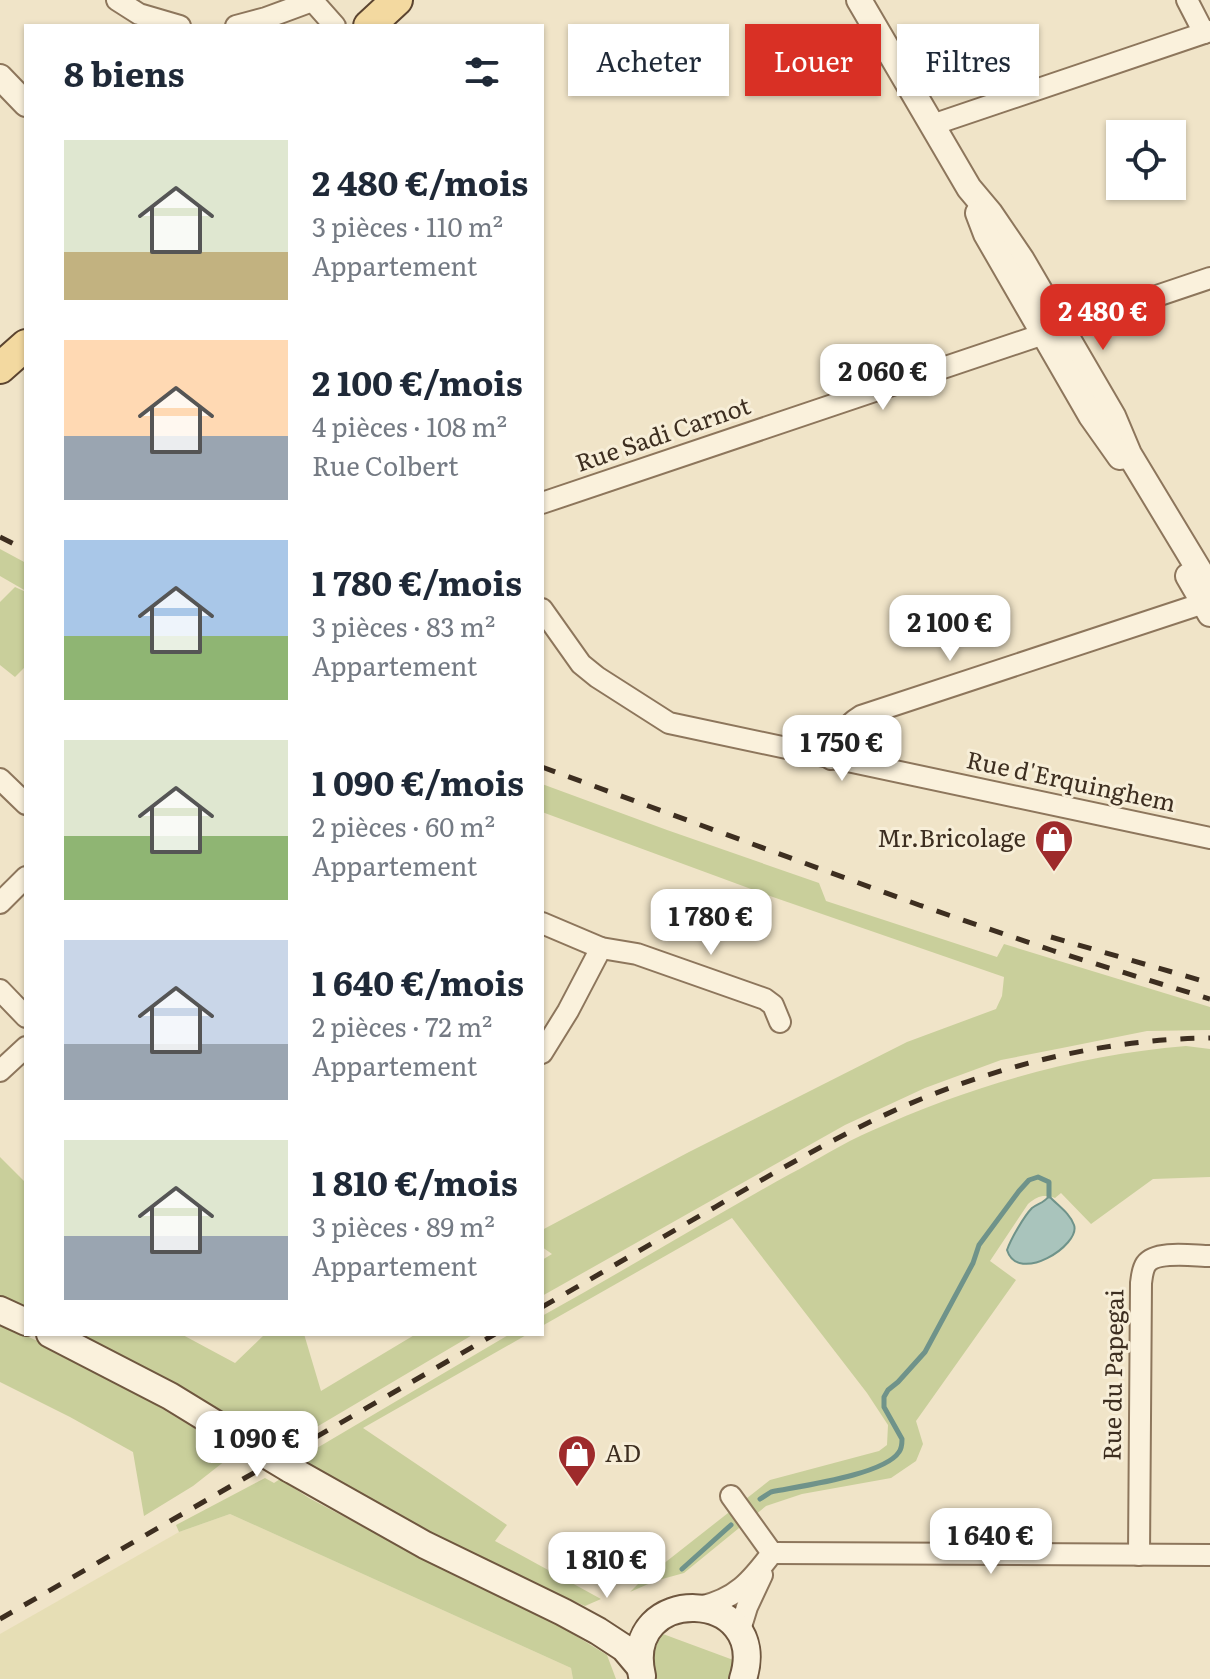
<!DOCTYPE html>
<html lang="fr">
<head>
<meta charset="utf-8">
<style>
	:root { --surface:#fff; --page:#f6f6f7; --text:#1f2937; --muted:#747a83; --accent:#d93025 }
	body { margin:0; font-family:Literata,serif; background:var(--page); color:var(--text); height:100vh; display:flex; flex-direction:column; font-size:30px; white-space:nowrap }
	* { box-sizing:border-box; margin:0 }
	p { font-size:26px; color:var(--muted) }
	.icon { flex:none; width:44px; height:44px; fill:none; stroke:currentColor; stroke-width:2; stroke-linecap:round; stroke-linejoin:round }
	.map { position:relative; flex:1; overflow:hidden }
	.details { position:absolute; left:24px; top:24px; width:520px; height:1312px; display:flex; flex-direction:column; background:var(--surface); border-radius:0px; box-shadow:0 2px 6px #0004 }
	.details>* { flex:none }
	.banner { position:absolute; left:568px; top:24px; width:522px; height:72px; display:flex; gap:16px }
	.fabs { position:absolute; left:1106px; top:120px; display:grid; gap:16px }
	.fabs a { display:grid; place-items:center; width:80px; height:80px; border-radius:0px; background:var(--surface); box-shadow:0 2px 6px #0004; font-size:40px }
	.price { position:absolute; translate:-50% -68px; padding:0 18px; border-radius:16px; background:#fff; color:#222; font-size:26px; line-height:52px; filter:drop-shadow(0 2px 4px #0008) }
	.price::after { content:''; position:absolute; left:50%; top:48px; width:24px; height:18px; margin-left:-12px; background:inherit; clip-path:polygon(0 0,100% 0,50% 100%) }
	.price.active { background:var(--accent); color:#fff }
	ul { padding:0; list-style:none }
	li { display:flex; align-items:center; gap:24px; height:200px; padding:0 40px }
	li span { display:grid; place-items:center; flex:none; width:224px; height:160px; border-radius:0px; color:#555 }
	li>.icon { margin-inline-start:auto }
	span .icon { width:96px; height:96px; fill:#fffc; stroke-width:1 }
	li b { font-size:34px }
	h2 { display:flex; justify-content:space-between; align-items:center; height:96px; padding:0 40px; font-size:34px }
	.pill { padding:0 28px; border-radius:0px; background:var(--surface); box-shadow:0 2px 6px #0004; font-size:28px; line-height:72px }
	.pill.active { background:var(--accent); color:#fff }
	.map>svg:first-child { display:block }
</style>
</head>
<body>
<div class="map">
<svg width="1210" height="1679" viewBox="0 0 1210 1679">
	<rect width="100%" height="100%" fill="#f0e4c8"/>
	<path fill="#e6deb5" d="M230,1514l341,154 2,11h-573v-45l179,-102z"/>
	<g fill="#c9cf9b">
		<path d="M0,549l26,14v28l-26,-15z"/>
		<path d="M15,587l11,5v74l-11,11 -15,-12v-63z"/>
		<path d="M542,784l125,46 152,53 7,18 171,56 7,-13 206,63v23l-63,1 -85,17 -61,12 -76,28 -80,37 -303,171v-36l10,-6 -10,-7v-17l147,-78 218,-110 89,-33 6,-13 2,-19 -234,-81 -228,-84z"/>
		<path d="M1186,1046l24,3v128l-57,2 -62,45 -30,-31 -6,5c-12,-4 -17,-2 -27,6l-38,57 26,19 -100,141 7,23 -7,17 -25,17 -89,16 -36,12 -82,67 -29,8 -25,11 9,-9 131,-103 109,-29 8,-6 1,-20 -21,-32 -135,-175 -190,108v-10c83,-46 165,-96 248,-142 27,-14 53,-31 81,-43 99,-45 206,-76 315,-85z"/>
		<path d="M0,1157l26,26v125l-26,-13z"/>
		<path d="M0,1324l53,24 98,54 84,51 -42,33 -49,30 -11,-64 -63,-35 -70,-35z"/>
		<path d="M78,1334h103l54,29 30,-29h39l17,57 95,-57h58l-193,114 -164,-94z"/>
		<path d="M510,1334h18l-165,94 144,97 -12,16 106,58 -16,7 -98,-42 -94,-50 -93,-56z"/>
		<path d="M265,1478l9,5 6,-4 29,19 150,80 96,45 52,32 9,24h-43l-2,-11 -341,-154 -51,18 -3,-7z"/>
		<path d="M663,1634l73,27 -4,18h-75c-6,-16 -4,-32 6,-45z"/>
	</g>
	<path fill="#a9c4bc" stroke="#6f938a" stroke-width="2" d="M1049,1196c8,9 21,17 25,29 7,20 -56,60 -67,25 4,-11 17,-34 25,-42 7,-5 12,-5 17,-12z"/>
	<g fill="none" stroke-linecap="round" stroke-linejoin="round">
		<g stroke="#6f938a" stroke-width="5">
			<path d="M760,1499l11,-7c29,-6 113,-17 128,-40 3,-4 3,-8 3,-13l-18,-32v-10l4,-7 10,-8 27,-30 48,-89 6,-18 40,-54 10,-11 9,-3 11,5v14"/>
			<path d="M682,1569l49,-44"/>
		</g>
		<g stroke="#8d765c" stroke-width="24">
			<g id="minor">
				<path d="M117,0l22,14 41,12"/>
				<path d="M312,0l23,26"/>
				<path d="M1187,0l17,33"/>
				<path d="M236,26l30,-8 46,-17"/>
				<path d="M932,125l278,-94"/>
				<path d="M542,503l668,-225"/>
				<path d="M542,609l39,55 16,13 72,46 541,115"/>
				<path d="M831,759c6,-19 12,-32 30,-43l349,-115"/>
				<path d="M0,779l26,25"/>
				<path d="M0,903l26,-26"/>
				<path d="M542,923l59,25 36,6 128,45 8,6 7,17"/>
				<path d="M0,990l26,27"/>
				<path d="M542,1053l26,-42 33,-63"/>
				<path d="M0,1071l26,-24"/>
				<path d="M731,1496l41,57"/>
				<path d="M772,1553l438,2"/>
				<path d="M1139,1555l2,-272c1,-6 1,-13 5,-19 10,-14 48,-8 64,-8"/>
				<path d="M700,1607c36,-8 51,-26 72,-54"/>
				<path d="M739,1633l8,-26 15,-32"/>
			</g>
		</g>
		<g stroke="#8d765c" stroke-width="28">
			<g id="tertiary">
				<path d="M859,0l110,188 21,25 32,47 91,156 16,38 81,134"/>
				<path d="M0,77l26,27"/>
				<path d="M978,213l8,21 105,182 29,41"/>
				<path d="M1188,576l22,38"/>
			</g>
		</g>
		<g stroke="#6f573f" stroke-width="30">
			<g id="secondary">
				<path d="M0,1310l26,12"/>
				<path d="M50,1334l120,62 80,49"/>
				<path d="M290,1469l135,76 138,67 35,19 26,17 16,19"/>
				<path d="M642,1676c-22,-94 130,-88 101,3"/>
			</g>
		</g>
		<g stroke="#5b4430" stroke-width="34">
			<g id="primary">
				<path d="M369,26l28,-26"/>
				<path d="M0,368l26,-23"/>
			</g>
		</g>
		<use href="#minor" stroke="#faf1dc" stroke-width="20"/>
		<use href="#tertiary" stroke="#faf1dc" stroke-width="24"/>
		<use href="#secondary" stroke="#faf1dc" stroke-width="26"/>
		<use href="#primary" stroke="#f3d9a0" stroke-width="30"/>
		<g stroke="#3d2e20" stroke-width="5" stroke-dasharray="14 14" stroke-linecap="butt">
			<path d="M0,537l26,13"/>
			<path d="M542,767l377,138 135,46 156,48"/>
			<path d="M1051,937l159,46"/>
			<path d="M542,1307c56,-32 112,-65 168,-97 65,-38 130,-76 199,-106 94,-40 199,-65 301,-66"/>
			<path d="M0,1619l495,-285"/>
		</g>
		<g stroke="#6f573f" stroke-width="30" stroke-linecap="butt">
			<path id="secondary-bridge" d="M250,1445l40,24"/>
		</g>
		<use href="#secondary-bridge" stroke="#faf1dc" stroke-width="26"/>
	</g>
	<defs>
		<g id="shop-pin" transform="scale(2)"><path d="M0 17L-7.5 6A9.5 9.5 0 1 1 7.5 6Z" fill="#9e2a2b" stroke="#f7eed8"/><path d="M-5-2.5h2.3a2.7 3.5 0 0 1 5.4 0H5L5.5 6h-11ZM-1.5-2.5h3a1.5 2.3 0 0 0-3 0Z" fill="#fff"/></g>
	</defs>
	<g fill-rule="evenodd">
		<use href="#shop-pin" x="1054" y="839"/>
		<use href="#shop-pin" x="577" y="1454"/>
	</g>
	<g text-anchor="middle" stroke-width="6" stroke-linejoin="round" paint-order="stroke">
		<g font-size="24" fill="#3d2e20" stroke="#f7eed8">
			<text transform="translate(663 435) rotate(-19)" y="8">Rue Sadi Carnot</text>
			<text transform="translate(1071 782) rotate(12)" y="8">Rue d'Erquinghem</text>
			<text transform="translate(1114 1375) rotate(-89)" y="8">Rue du Papegai</text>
		</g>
		<g font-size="24" fill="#3d2e20" stroke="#f7eed8" text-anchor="end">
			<text x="1026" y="847">Mr.Bricolage</text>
			<text x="605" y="1462" text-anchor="start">AD</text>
		</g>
	</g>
</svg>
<div class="fabs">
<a><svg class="icon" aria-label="locate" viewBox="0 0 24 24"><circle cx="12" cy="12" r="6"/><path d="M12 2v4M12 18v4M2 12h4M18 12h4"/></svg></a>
</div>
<b class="price active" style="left:1103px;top:352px">2 480 €</b>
<b class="price" style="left:883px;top:412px">2 060 €</b>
<b class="price" style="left:950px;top:663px">2 100 €</b>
<b class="price" style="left:842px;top:783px">1 750 €</b>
<b class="price" style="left:711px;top:957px">1 780 €</b>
<b class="price" style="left:257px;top:1479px">1 090 €</b>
<b class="price" style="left:991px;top:1576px">1 640 €</b>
<b class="price" style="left:607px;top:1600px">1 810 €</b>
<div class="banner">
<a class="pill">Acheter</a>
<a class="pill active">Louer</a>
<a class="pill">Filtres</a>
</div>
<section class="details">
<h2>8 biens<svg class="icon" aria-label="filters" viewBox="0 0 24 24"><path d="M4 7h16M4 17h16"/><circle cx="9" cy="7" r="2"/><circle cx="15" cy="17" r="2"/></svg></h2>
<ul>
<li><span style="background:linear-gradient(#dfe7d0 70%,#c2b280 0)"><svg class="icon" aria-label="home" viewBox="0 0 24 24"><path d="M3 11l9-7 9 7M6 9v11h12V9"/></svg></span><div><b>2 480 €/mois</b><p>3 pièces · 110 m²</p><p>Appartement</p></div></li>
<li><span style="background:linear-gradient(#ffd9b3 60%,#9aa5b1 0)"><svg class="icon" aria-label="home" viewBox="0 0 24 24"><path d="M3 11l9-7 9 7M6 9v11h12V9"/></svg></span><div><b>2 100 €/mois</b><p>4 pièces · 108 m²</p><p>Rue Colbert</p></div></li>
<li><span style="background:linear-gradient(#a9c7e8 60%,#8fb573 0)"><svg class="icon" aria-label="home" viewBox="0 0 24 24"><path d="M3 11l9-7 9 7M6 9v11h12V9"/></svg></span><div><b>1 780 €/mois</b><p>3 pièces · 83 m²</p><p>Appartement</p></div></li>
<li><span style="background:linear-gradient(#dfe7d0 60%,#8fb573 0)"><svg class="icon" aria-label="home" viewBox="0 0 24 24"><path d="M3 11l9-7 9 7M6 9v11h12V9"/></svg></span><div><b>1 090 €/mois</b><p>2 pièces · 60 m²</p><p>Appartement</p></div></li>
<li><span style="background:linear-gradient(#c9d6e8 65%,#9aa5b1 0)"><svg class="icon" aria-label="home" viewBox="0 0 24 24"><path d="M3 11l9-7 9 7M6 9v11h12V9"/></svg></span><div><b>1 640 €/mois</b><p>2 pièces · 72 m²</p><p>Appartement</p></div></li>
<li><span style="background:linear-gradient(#dfe7d0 60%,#9aa5b1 0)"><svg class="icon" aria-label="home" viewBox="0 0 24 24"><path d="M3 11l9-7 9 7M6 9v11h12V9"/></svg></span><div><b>1 810 €/mois</b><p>3 pièces · 89 m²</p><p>Appartement</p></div></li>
</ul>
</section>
</div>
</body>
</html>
